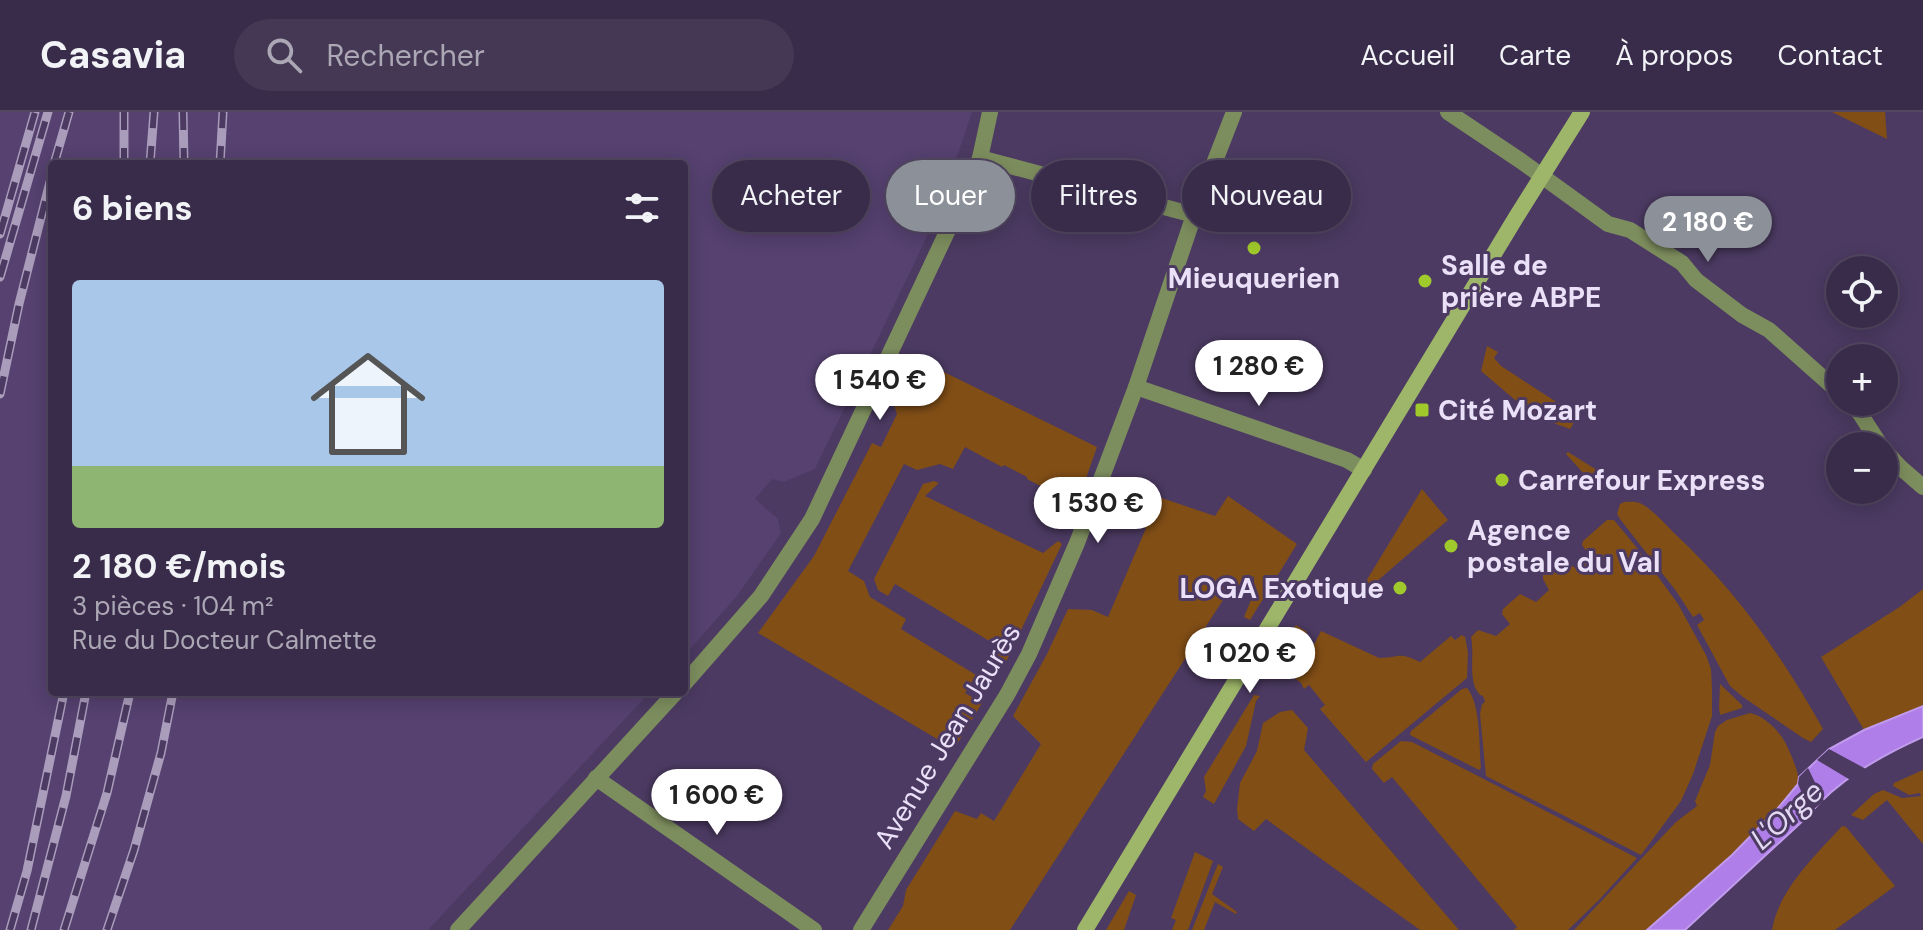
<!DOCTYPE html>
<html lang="fr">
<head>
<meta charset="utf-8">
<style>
	:root { --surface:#392c4a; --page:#443854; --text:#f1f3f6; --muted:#aba7b5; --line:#534862; --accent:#8c9099 }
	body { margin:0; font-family:"DM Sans",sans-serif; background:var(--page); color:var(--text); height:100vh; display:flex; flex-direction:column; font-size:30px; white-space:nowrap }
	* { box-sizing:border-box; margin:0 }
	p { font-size:26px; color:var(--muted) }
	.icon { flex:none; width:44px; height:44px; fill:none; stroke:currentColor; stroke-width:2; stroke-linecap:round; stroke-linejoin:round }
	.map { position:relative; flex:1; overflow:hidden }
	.sheet { position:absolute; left:48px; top:48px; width:640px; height:536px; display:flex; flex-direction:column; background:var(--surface); border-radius:8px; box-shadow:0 4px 20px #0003,0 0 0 2px var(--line) }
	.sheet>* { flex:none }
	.hud { position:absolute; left:712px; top:48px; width:760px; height:72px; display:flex; gap:16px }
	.tools { position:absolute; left:1826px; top:144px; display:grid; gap:16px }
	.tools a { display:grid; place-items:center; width:72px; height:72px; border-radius:50%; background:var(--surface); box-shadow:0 4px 20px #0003,0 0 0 2px var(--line); font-size:40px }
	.price { position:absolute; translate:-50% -68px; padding:0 18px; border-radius:28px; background:#fff; color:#222; font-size:26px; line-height:52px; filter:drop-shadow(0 2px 4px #0008) }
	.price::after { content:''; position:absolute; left:50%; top:48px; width:24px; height:18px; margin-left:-12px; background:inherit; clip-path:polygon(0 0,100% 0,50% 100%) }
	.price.on { background:var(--accent); color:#fff }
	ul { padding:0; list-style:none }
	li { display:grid; align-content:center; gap:16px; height:424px; padding:0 24px }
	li+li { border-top:2px solid var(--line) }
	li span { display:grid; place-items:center; height:248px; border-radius:8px; color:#555 }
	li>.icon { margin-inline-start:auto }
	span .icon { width:144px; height:144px; fill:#fffc; stroke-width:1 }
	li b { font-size:34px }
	h2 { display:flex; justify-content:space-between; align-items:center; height:96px; padding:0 24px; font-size:34px }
	.chip { padding:0 28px; border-radius:36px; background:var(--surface); box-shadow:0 4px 20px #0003,0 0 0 2px var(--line); font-size:28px; line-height:72px }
	.chip.on { background:var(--accent); color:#fff }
	header { display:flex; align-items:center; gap:48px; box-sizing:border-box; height:112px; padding:0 40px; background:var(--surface); border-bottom:2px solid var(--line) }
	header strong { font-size:38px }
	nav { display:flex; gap:44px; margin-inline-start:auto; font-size:28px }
	.search { width:560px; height:72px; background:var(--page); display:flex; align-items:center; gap:20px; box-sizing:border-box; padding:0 28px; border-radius:44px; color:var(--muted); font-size:30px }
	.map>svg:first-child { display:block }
</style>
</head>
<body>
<header>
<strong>Casavia</strong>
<div class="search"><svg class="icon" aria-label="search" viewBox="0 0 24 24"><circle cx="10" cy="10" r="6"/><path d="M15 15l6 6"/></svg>Rechercher</div>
<nav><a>Accueil</a><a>Carte</a><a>À propos</a><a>Contact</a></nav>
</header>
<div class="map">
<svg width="1923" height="818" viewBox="0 0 1923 818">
	<rect width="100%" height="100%" fill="#4c3a62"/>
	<path fill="#564170" d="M0,0h972l-28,83 -20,48 -109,226 -31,13 -12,-3 -17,20 23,20 3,14 -44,63 -53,60v-492h-632v528h598l-222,238h-428z"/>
	<g fill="#814e16">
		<path d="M1832,0h53l2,27z"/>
		<path d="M1487,234l11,6 -4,6 7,8 77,50 -8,13 -36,-13 -53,-45z"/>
		<path d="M911,244l186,91 -20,57 -12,-7v-2l-15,-7 -2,2 -21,-11v-2l-23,-12 -2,2 -37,-20 -12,22 -13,-5 -23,6 -13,-6 -56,107 16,10 6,16 36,22 -5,10 75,46 -11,18 17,10 -28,46 -196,-116 56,-77 58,-113 9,4 16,-33 -5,-15z"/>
		<path d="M1568,340l40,25 -1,9 -7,3 -5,-3 -29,-32z"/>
		<path d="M934,369l5,2 -14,13 118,57 15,-12 4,3 -58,122 -10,-6 7,-12 -106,-64 -7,12 -10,-6 -4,-11 49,-95z"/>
		<path d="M1120,372l95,32 13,-20 69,48 -47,76 -6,-3 10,-24v-17l-11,9 -11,1 -222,344h-122l15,-24 3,-16 49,-79 22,8 4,-6 13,8 47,-77 -28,-28 34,-62 21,-45 24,1 16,7 38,-89 -17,-7 -11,-27z"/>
		<path d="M1422,377l26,31 -79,68 -4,-5z"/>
		<path d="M1624,390c6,0 12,-1 18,2 12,7 22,19 32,29 61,56 109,124 149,196l-12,13 -8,-4 -60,-41 -13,-11 -33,-61 7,-5 -4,-7 -7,4 -17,-26 -56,-72 -3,-5 3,-10z"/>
		<path d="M1607,408h7l24,29 40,55 28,51 5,14 1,19v28l-19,58 -12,27 -40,54 -155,-79 -6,-62 2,-10 3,-2 -2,-6 -3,-1c-13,-13 -5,-40 -9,-58l7,-7 18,6 14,-12 -8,-10 1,-5 17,-15 16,8 13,-12 -6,-11v-5l17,-13 16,7 14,-12 -8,-11 1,-4z"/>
		<path d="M1923,477v117l-59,24 -43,-73 80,-51z"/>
		<path d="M1296,513l11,7 -9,19 -20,19 -4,-8z"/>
		<path d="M1321,519l58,27c22,0 18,-7 41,4l31,-26 4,4 7,-5 2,2 1,-1 3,17 -1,25 -101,84 -46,-53 5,-4 -16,-20 -5,4 -3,-6 -11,-8 13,-13 2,3 4,-4 -2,-3z"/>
		<path d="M1720,572l22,21v3l-22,7 -1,-7z"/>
		<path d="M1467,576c14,16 12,58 14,80l-2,2 -69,-35 1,-4 51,-42z"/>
		<path d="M1254,583l6,1 -4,5 -10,45 -32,58 -11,-7 3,-6 -2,-14z"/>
		<path d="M1292,598l16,18 -4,22 155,180h-39l-154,-111 -12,12 -16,-12 -1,-10 3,-26 17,-32 6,-28 17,-11z"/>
		<path d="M1750,601c14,3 29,17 36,31 4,8 15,32 12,40 -6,12 -24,28 -33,37 -37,38 -76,77 -118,109h-73l102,-108 21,-16 -2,-5 15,-36 5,-33 3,-6 9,-6z"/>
		<path d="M1401,629l11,1 225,116 -38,42 -31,30h-54l3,-3 -125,-150 -8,6 -12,-14 1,-5z"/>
		<path d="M1923,658v74l-36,-44 -24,20 -12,-5 23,-21 9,-4 19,8 19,-2 -1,-3 -11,2 -16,-9 1,-3z"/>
		<path d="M1842,714l4,1 49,59 -60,44h-63c7,-41 43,-74 70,-104z"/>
		<path d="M1195,740l18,9 -25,69h-16l4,-10 -5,-2z"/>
		<path d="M1218,752l5,3 -11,27 25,18 -1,2 -21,-12 -11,28h-12z"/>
		<path d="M1129,779l7,4 -12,35h-18z"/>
	</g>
	<path fill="#af7ee8" stroke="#c19bed" stroke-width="2" d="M1923,594v31c-42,19 -86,43 -115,79l-123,114h-38l85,-75 46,-47 20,-24 1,-7 30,-28 35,-19z"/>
	<g fill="#4c3a62">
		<path d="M1829,637l37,20 -1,2 -13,10 -35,-21z"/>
		<path d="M1808,656l16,33 -14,11 -12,-28 1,-7z"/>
	</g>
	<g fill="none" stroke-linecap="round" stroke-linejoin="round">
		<g stroke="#7d8e5e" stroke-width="16">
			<path d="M1448,0l73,49 87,63 22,6 52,33 14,17 46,35 27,15 71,63"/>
			<path d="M980,46l214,57"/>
			<path d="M1136,275l211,73 17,10"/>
			<path d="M1849,290l10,10 22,34"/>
			<path d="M1884,338l16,17 23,20"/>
			<path d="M684,572l77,-88 51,-77 158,-336 10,-25 10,-46"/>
			<path d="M596,666l218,152"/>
			<path d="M458,818l218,-238"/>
			<path d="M861,818l146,-235 22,-41 48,-111 59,-156 58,-172 40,-103"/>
		</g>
		<path stroke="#9db669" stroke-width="16" d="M1085,818l430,-711 67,-107"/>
		<g stroke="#aa9cbb" stroke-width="9">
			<g id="rail">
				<path d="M124,0v52"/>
				<path d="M183,0l1,52"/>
				<path d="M54,52l15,-52"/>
				<path d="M150,52l4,-52"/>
				<path d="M220,52l3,-52"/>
				<path d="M0,122l35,-122"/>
				<path d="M0,165l48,-165"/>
				<path d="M0,282l19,-90 33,-130"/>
				<path d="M10,818l17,-59 37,-179"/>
				<path d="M31,818l35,-134 20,-104"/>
				<path d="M64,818l43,-137 23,-101"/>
				<path d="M107,818l27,-80 27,-97 12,-61"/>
			</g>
		</g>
		<use href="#rail" stroke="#4c3a62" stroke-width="6" stroke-dasharray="18" stroke-linecap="butt"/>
	</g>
	<g fill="#a0c92b" stroke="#4c3a62" stroke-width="3">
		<circle cx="1254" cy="136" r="8"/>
		<circle cx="1425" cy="169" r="8"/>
		<rect x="1414" y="290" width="16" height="16" rx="4"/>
		<circle cx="1502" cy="368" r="8"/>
		<circle cx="1451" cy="434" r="8"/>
		<circle cx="1400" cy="476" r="8"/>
	</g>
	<g text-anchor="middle" stroke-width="6" stroke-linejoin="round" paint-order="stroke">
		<g font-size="28" font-weight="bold" fill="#eae0f8" stroke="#4c3a62" text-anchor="start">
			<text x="1441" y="163">Salle de<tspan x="1441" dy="32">prière ABPE</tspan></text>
			<text x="1254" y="176" text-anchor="middle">Mieuquerien</text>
			<text x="1438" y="308">Cité Mozart</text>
			<text x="1518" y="378">Carrefour Express</text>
			<text x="1467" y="428">Agence<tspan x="1467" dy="32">postale du Val</tspan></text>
			<text x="1384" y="486" text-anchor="end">LOGA Exotique</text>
		</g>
		<g font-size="28" fill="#eae0f8" stroke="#4c3a62">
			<text transform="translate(947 624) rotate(-59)" y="10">Avenue Jean Jaurès</text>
		</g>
		<g font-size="30" font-style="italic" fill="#e3d9f3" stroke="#4c3a62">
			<text transform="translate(1787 703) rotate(-42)" y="10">L'Orge</text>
		</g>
	</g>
</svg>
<div class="tools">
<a><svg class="icon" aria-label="locate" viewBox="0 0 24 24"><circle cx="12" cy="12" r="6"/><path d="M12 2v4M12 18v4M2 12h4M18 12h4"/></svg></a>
<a>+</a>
<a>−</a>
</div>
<b class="price on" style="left:1708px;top:152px">2 180 €</b>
<b class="price" style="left:1259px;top:296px">1 280 €</b>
<b class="price" style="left:880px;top:310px">1 540 €</b>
<b class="price" style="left:1098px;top:433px">1 530 €</b>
<b class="price" style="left:1250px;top:583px">1 020 €</b>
<b class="price" style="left:717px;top:725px">1 600 €</b>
<div class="hud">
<a class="chip">Acheter</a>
<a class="chip on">Louer</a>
<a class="chip">Filtres</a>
<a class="chip">Nouveau</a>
</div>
<section class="sheet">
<h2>6 biens<svg class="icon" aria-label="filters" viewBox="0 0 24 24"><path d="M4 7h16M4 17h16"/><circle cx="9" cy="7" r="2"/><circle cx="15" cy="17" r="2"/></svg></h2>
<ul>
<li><span style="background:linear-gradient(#a9c7e8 75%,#8fb573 0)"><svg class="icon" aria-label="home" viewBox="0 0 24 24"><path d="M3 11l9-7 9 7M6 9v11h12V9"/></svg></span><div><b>2 180 €/mois</b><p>3 pièces · 104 m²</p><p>Rue du Docteur Calmette</p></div></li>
</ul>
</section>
</div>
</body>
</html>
